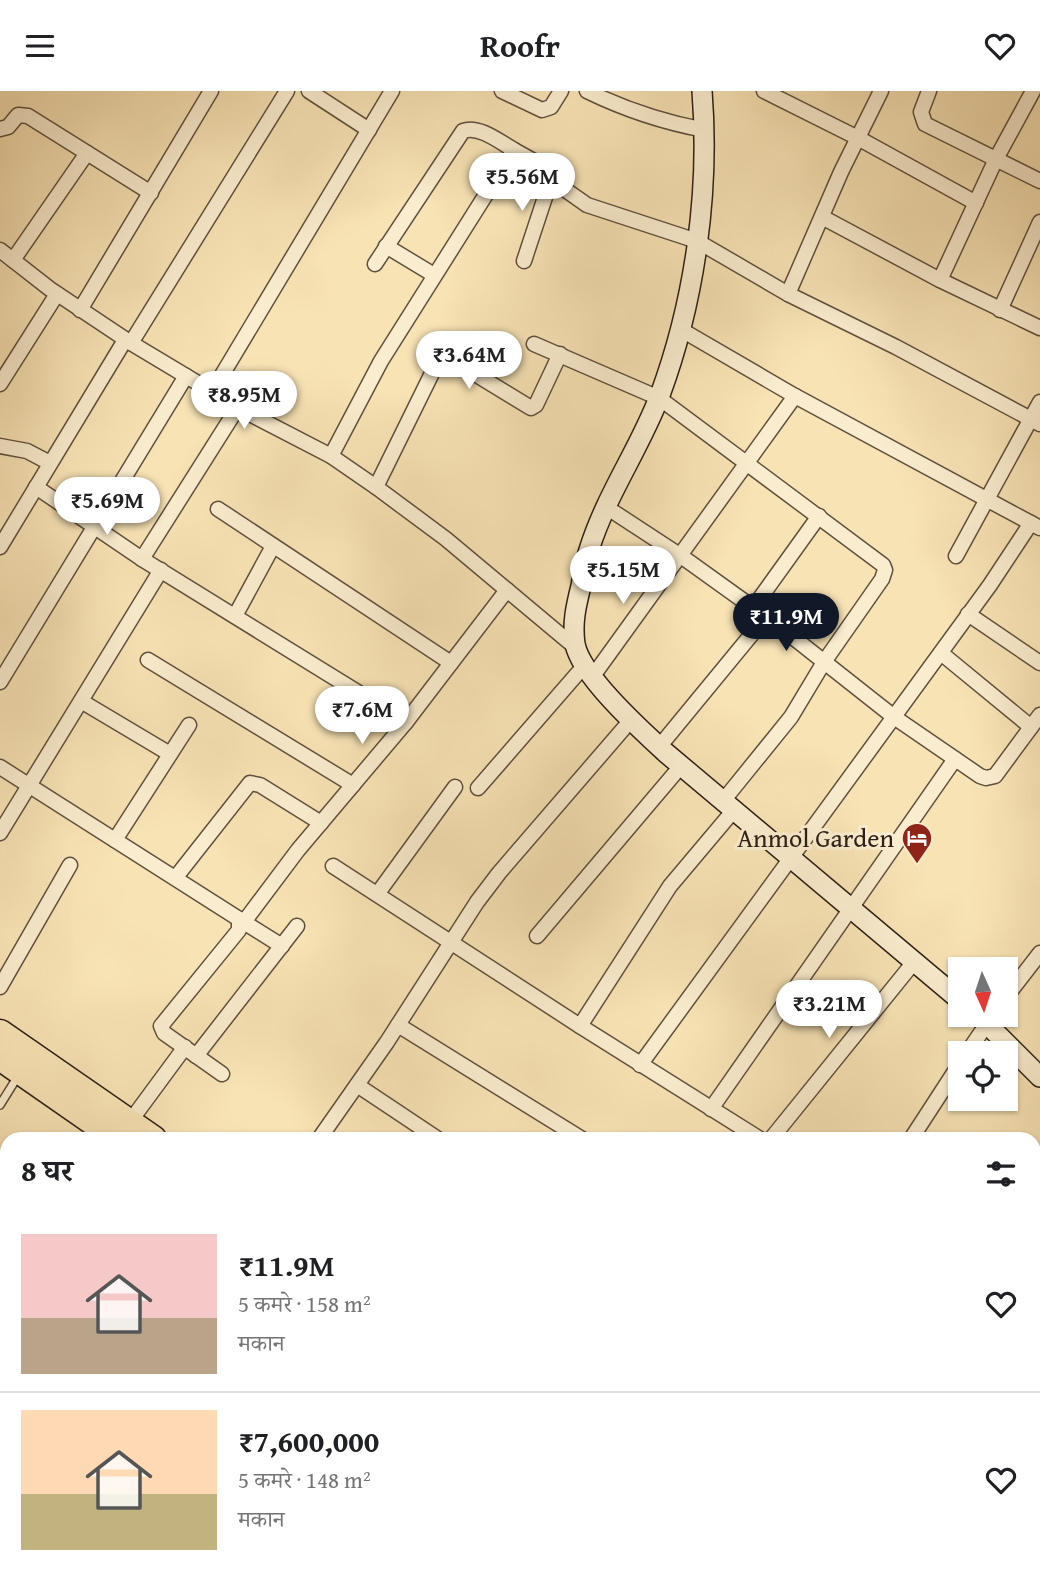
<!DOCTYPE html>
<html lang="hi">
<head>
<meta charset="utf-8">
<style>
	:root { --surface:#fff; --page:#f6f6f6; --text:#202124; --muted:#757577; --line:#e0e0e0; --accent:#111827 }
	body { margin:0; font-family:"Gentium Book Plus","Noto Serif Devanagari",serif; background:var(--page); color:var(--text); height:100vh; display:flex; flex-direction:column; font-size:26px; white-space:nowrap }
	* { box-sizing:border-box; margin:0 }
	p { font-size:23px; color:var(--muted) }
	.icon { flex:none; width:38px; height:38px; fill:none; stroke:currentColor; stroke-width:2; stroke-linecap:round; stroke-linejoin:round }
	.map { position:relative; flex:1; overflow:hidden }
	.panel { position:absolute; left:0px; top:1041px; width:1041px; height:450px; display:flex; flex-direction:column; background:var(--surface); border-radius:21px 21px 0 0; box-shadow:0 2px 5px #0004 }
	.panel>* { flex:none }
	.needle { width:46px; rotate:177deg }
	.controls { position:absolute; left:948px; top:866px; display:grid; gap:14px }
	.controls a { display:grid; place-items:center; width:70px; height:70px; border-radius:0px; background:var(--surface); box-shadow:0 2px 5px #0004; font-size:35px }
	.price { position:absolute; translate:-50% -60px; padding:0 16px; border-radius:24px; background:#fff; color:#222; font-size:23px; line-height:46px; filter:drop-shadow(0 2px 4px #0008) }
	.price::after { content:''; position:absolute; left:50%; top:42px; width:21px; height:16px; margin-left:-10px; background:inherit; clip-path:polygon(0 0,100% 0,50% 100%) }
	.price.on { background:var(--accent); color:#fff }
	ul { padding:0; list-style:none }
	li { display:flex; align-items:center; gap:21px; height:175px; padding:0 21px }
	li+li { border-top:2px solid var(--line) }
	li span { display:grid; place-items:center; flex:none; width:196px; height:140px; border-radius:0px; color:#555 }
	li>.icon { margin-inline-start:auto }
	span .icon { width:84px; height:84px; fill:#fffc; stroke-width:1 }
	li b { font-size:30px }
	h2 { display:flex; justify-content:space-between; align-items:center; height:84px; padding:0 21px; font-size:30px }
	header { display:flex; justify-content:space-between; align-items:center; height:91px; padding:0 21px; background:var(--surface); font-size:32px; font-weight:800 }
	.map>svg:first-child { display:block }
</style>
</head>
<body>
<header><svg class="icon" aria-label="menu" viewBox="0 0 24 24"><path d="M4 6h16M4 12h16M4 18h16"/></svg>Roofr<svg class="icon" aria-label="heart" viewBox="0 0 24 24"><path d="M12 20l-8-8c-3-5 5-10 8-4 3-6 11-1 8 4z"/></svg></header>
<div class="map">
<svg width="1040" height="1490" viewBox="0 0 1040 1490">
	<rect width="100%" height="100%" fill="#f8e3b5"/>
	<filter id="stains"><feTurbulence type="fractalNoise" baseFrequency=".00286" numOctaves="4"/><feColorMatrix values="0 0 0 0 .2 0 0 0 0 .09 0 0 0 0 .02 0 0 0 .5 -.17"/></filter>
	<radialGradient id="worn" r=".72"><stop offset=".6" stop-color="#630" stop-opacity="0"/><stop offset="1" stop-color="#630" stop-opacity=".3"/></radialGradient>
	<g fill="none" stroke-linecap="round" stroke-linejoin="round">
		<g stroke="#5f503e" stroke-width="10">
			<g id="lane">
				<path d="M0,1014l18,-29"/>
				<path d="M364,1484l8,6"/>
				<path d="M551,1490l5,-6"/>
			</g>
		</g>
		<g stroke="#5f503e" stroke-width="17">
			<g id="street">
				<path d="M309,0l60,39"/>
				<path d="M502,0l40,19 9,-3 10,-16"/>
				<path d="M587,0c39,19 75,31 118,39"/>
				<path d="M764,0l94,47 118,65"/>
				<path d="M929,0l-8,21 4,12 115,57"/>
				<path d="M0,38l8,-2 10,-12 10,1 123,77"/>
				<path d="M822,126l118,63 100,48"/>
				<path d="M386,155l48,29"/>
				<path d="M0,159l50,39 81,54 115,69 85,44 45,31 70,52 129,108"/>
				<path d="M13,169l74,-107"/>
				<path d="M524,170l28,-85"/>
				<path d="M375,173l88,-133c16,-6 37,11 51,19"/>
				<path d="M940,189l56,-121 37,-68"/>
				<path d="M788,203l53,-122 40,-81"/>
				<path d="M80,219l131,-219"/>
				<path d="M1000,219l40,-88"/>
				<path d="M680,238l115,67 245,132"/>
				<path d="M131,252l156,-252"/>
				<path d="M534,253l125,54 224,167 2,5 -3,9 -58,83 -33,55 -68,84"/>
				<path d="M0,293l57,-90"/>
				<path d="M213,299l179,-299"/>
				<path d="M0,355l27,5 23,12"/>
				<path d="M331,365l50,-95 133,-211 27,15 19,21 27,19 110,36 91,53 108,53 144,77"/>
				<path d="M36,396l106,72 264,163"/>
				<path d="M376,396l64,-130 9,1 82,50 5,-3 24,-51"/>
				<path d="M606,416l75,49 99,71 114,90 86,59 6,2 9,-2 45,-61"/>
				<path d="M218,418l233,154"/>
				<path d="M0,456l125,-207"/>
				<path d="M956,465l84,-154"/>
				<path d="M142,468l96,-152"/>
				<path d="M753,517l66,-92"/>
				<path d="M968,523l72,49"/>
				<path d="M235,525l38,-70"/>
				<path d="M941,562l90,74"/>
				<path d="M148,569l205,125"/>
				<path d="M593,585l202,-280"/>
				<path d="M0,591l186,-306"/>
				<path d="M81,610l89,53"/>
				<path d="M659,656l107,-130"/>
				<path d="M0,676l239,152v11l-78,96 3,7 58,41"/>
				<path d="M478,697l106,-122"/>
				<path d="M0,742l161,-263"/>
				<path d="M115,749l74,-115"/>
				<path d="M333,775l247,160 180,113"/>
				<path d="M176,786l74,-94 10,2 61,38"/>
				<path d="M378,802l77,-106"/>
				<path d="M239,828l43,27"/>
				<path d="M244,831l54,-72 108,-128 101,-132"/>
				<path d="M537,845l144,-170"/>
				<path d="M0,896l70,-122"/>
				<path d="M1006,906l34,-44"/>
				<path d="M398,934l184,114"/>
				<path d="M580,935l90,-140 64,-76"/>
				<path d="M967,962l26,-38"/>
				<path d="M196,965l101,-130"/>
				<path d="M640,974l350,-480 41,-62"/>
				<path d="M357,994l81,54"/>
				<path d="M711,1018l244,-350"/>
				<path d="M129,1032l56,-76"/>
				<path d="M319,1048l68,-97 90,-140 22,-29 132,-153"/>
				<path d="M771,1048l143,-177"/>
				<path d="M911,1048l50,-77"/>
				<path d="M0,1262l7,-11"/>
				<path d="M0,1313l7,4"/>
				<path d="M1034,1403l6,-9"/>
				<path d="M0,1413l7,5"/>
				<path d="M102,1484l9,6"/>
				<path d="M49,1490l3,-6"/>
				<path d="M975,1490l4,-6"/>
			</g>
		</g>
		<g stroke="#2c1f16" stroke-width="22">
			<g id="secondary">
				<path d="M702,0c8,101 -7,209 -42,304 -20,53 -54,100 -71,155 -4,12 -6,24 -8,36 -5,20 -9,37 -6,58 6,32 66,86 91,109l295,248"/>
				<path d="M978,924l62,62"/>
				<path d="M1034,1213l6,-8"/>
				<path d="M1034,1266l6,-8"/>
				<path d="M836,1490l4,-6"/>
				<path d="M870,1490l4,-6"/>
			</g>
		</g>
		<g stroke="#2c1f16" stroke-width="29">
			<g id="highway">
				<path d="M0,942l153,106"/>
				<path d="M0,966l118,82"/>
				<path d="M748,1484l9,6"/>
				<path d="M782,1484l9,6"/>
			</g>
		</g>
		<use href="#lane" stroke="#faedcf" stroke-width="7"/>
		<use href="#street" stroke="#faedcf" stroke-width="14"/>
		<use href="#secondary" stroke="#faedcf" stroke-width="19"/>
		<use href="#highway" stroke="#f8e3b5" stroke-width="26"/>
	</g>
	<defs>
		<g id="hotel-pin" transform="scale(1.575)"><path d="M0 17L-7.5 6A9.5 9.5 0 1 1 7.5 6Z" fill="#8f2418" stroke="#faedcf"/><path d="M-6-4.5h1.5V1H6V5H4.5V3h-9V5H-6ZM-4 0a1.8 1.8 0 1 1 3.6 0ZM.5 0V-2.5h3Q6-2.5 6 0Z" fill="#fff"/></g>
	</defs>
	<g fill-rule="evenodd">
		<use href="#hotel-pin" x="917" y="747"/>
	</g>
	<g text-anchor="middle" stroke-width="6" stroke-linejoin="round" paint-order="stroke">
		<g font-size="26" fill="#2c1f16" stroke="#faedcf" text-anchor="end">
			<text x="894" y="756">Anmol Garden</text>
		</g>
	</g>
	<rect width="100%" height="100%" filter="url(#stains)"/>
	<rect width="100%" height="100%" fill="url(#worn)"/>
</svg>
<div class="controls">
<a><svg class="needle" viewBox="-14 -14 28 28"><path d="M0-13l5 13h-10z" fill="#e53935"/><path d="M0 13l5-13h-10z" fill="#757577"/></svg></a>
<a><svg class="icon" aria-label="locate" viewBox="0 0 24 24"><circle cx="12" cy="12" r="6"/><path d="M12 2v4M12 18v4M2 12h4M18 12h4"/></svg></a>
</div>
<b class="price" style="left:522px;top:122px">₹5.56M</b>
<b class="price" style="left:469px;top:300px">₹3.64M</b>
<b class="price" style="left:244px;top:340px">₹8.95M</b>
<b class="price" style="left:107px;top:446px">₹5.69M</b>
<b class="price" style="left:623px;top:515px">₹5.15M</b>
<b class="price on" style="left:786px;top:562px">₹11.9M</b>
<b class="price" style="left:362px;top:655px">₹7.6M</b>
<b class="price" style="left:829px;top:949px">₹3.21M</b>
<section class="panel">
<h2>8 घर<svg class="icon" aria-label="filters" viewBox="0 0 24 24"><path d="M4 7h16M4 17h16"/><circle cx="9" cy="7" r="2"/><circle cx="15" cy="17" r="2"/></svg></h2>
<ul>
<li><span style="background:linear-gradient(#f6c9c9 60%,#b9a48a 0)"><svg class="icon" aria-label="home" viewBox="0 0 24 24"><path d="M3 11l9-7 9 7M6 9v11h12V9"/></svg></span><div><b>₹11.9M</b><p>5 कमरे · 158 m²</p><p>मकान</p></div><svg class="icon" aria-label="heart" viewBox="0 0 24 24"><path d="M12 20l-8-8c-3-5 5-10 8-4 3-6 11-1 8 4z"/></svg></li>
<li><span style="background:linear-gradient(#ffd9b3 60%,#c2b280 0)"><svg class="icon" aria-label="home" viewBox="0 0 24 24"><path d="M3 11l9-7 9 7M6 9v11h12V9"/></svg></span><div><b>₹7,600,000</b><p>5 कमरे · 148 m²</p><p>मकान</p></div><svg class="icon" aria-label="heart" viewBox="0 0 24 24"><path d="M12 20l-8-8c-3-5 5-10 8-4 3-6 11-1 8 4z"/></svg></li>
</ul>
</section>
</div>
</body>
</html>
